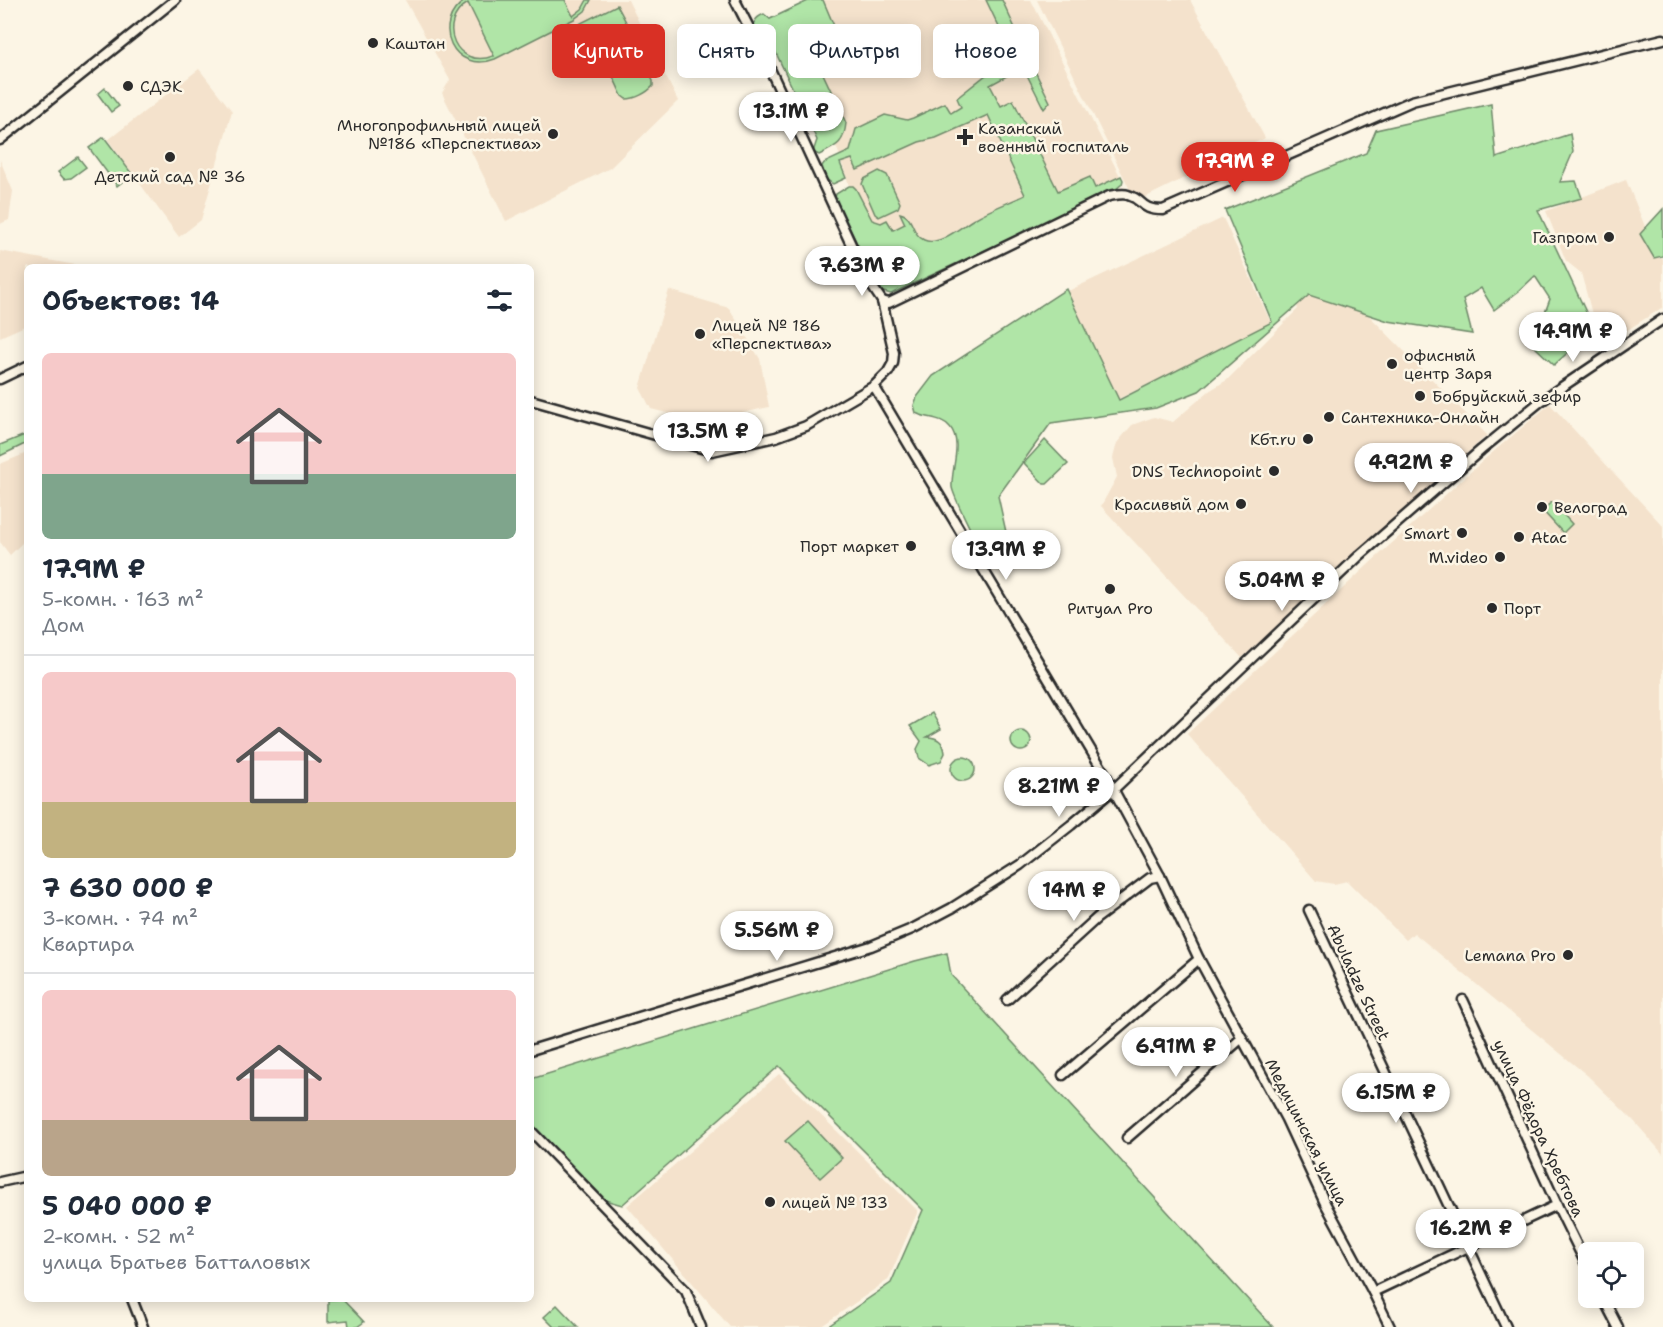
<!DOCTYPE html>
<html lang="ru">
<head>
<meta charset="utf-8">
<style>
	:root { --surface:#fff; --page:#f2f2f3; --text:#1f2937; --muted:#747a83; --line:#e0e1e3; --accent:#d93025 }
	body { margin:0; font-family:"Shantell Sans",sans-serif; background:var(--page); color:var(--text); height:100vh; display:flex; flex-direction:column; font-size:22px; white-space:nowrap }
	* { box-sizing:border-box; margin:0 }
	p { font-size:20px; color:var(--muted) }
	.icon { flex:none; width:33px; height:33px; fill:none; stroke:currentColor; stroke-width:2; stroke-linecap:round; stroke-linejoin:round }
	.map { position:relative; flex:1; overflow:hidden }
	.side { position:absolute; left:24px; top:264px; width:510px; height:1038px; display:flex; flex-direction:column; background:var(--surface); border-radius:9px; box-shadow:0 3px 15px #0003 }
	.side>* { flex:none }
	.banner { position:absolute; left:552px; top:24px; width:570px; height:54px; display:flex; gap:12px }
	.tools { position:absolute; left:1578px; top:1242px; display:grid; gap:12px }
	.tools a { display:grid; place-items:center; width:66px; height:66px; border-radius:9px; background:var(--surface); box-shadow:0 3px 15px #0003; font-size:30px }
	.price { position:absolute; translate:-50% -51px; padding:0 14px; border-radius:21px; background:#fff; color:#222; font-size:20px; line-height:39px; filter:drop-shadow(0 2px 3px #0008) }
	.price::after { content:''; position:absolute; left:50%; top:36px; width:18px; height:14px; margin-left:-9px; background:inherit; clip-path:polygon(0 0,100% 0,50% 100%) }
	.price.selected { background:var(--accent); color:#fff }
	ul { padding:0; list-style:none }
	li { display:grid; align-content:center; gap:12px; height:318px; padding:0 18px }
	li+li { border-top:2px solid var(--line) }
	li span { display:grid; place-items:center; height:186px; border-radius:9px; color:#555 }
	li>.icon { margin-inline-start:auto }
	span .icon { width:108px; height:108px; fill:#fffc; stroke-width:1 }
	li b { font-size:26px }
	h2 { display:flex; justify-content:space-between; align-items:center; height:72px; padding:0 18px; font-size:26px }
	.tag { padding:0 21px; border-radius:9px; background:var(--surface); box-shadow:0 3px 15px #0003; font-size:21px; line-height:54px }
	.tag.selected { background:var(--accent); color:#fff }
	.map>svg:first-child { display:block }
</style>
</head>
<body>
<div class="map">
<svg width="1663" height="1327" viewBox="0 0 1663 1327">
	<rect width="100%" height="100%" fill="#fcf5e5"/>
	<filter id="ink" filterUnits="userSpaceOnUse"><feTurbulence type="fractalNoise" baseFrequency=".0167" numOctaves="2"/><feDisplacementMap in="SourceGraphic" scale="12" xChannelSelector="R" yChannelSelector="G"/><feConvolveMatrix kernelMatrix="1 2 1 2 8 2 1 2 1" color-interpolation-filters="sRGB"/></filter>
	<g filter="url(#ink)">
		<g fill="#f4e2cc">
			<path d="M405,0h223l50,101 -68,67 -104,53 -64,-128 8,-13z"/>
			<path d="M818,0h213l91,180 -230,92 -44,-90 -10,-31 -17,-29 -50,-103z"/>
			<path d="M1037,0h153l75,138 -129,64z"/>
			<path d="M199,69l33,42 -31,109 -22,17 -71,-97z"/>
			<path d="M0,160l13,31 -4,29 -9,4z"/>
			<path d="M1626,180l32,78h5v49l-68,44 3,-15 -17,-63 -15,-12 -20,-50z"/>
			<path d="M1223,218l49,107 -156,75 -50,-108z"/>
			<path d="M0,251l86,16h-59v58l-27,12z"/>
			<path d="M1326,272l161,163 -245,223 -141,-152 16,-29 -4,-19 4,-15 15,-18 22,-8 19,5 36,-31 18,-11 71,-71 -3,-11z"/>
			<path d="M669,290l60,18 31,51 9,48 -67,15 -51,-13 -11,-21z"/>
			<path d="M1550,404l113,122v628l-30,-34 -45,-44 -174,-143 -8,7 -59,-59 -13,3 -18,-3 -129,-147 182,-170 117,-106z"/>
			<path d="M27,453v85l-17,17 -10,-13v-78z"/>
			<path d="M779,1074l139,137 -30,69 -68,47h-90l-103,-121z"/>
		</g>
		<g fill="#b0e5a7" stroke="#6e8869" stroke-width="1.5" fill-rule="evenodd">
			<path d="M466,0h99l8,16 9,-7 5,-9h4l-6,11 -11,8 -79,40c-41,16 -66,-36 -29,-59zM468,3l26,53h-1c-36,14 -58,-33 -25,-53z"/>
			<path d="M810,0h13l11,26 -18,9 -5,13 35,75c-2,21 -9,23 -27,32l-6,-3 4,-12 -51,-108 -9,1c-5,-9 -3,-15 7,-19l6,5z"/>
			<path d="M986,0h16l19,41 -3,8 -4,2 -5,-3z"/>
			<path d="M617,5l10,19 -39,19 -9,-19z"/>
			<path d="M625,28l4,4 24,49v5c-6,7 -18,13 -27,13l-4,-3 -23,-50c0,-11 16,-17 26,-18z"/>
			<path d="M1024,58l6,3 20,41 -6,7 -21,-42 -33,18 11,21 12,-6 45,91 32,-14 5,11 26,-12 2,4 -1,4 -6,5 -225,105 -11,-3 -45,-93 1,-4 13,-8h4l3,3 16,31 9,3 6,-3 6,10 12,-6 -5,-11c14,3 11,21 24,27 15,7 38,-14 50,-21 16,-10 35,-16 51,-24l-37,-80 -52,23 -17,4 -62,28 -5,-11 -12,4 6,15 -13,6 -7,-5 -4,-13 2,-3 26,-12 6,-22 29,-14 22,5 6,-2 32,-15 6,10 10,-6 -4,-9 29,-23z"/>
			<path d="M105,88l14,18 -8,6 -13,-18z"/>
			<path d="M1491,104l5,54 74,-24 3,18 -13,30 16,-1 6,17 -44,12 56,119 -40,36 -21,-20 17,-46 -15,-23 -16,15 -25,19 -13,-22 -18,11 9,35 -84,-13 -79,-26 -110,96 -43,17 -105,15 -53,73 12,54 -5,14 -22,-9c-6,-13 -30,-58 -31,-68 -1,-18 11,-45 -2,-60 -8,-10 -23,-8 -34,-14l-2,-8 3,-8 16,-21 133,-87 53,111 153,-78 -47,-112 141,-57 10,-23z"/>
			<path d="M104,137l28,37 -15,12 -28,-38z"/>
			<path d="M78,157l8,10 -15,11 -7,1 -6,-7z"/>
			<path d="M879,171l8,4 13,28 -2,5 -19,9 -4,-3 -13,-30 2,-5z"/>
			<path d="M1663,209v47l-9,2 -14,-24z"/>
			<path d="M27,434v9l-27,13v-11z"/>
			<path d="M1045,440l23,24 -21,20h-3l-20,-21z"/>
			<path d="M1552,502l20,22 -9,9 -21,-23z"/>
			<path d="M932,713l9,16 -14,8c11,0 17,5 18,16l-4,8 -12,4 -10,-7 -2,-9 4,-8 -11,-15z"/>
			<circle cx="1021" cy="741" r="10"/>
			<circle cx="963" cy="769" r="12"/>
			<path d="M947,953l4,22 322,352h-446l64,-44 32,-73 -144,-144 -157,139 -17,-5 -74,-73v-48l384,-118z"/>
			<path d="M808,1121l34,37 -22,20 -35,-37z"/>
			<path d="M342,1299l22,23 -7,5h-8l-1,-7 -20,2v-22z"/>
			<path d="M557,1305l21,22h-24l-10,-10z"/>
		</g>
		<g fill="none" stroke-linecap="round" stroke-linejoin="round">
			<g stroke="#2b2b2b" stroke-width="13">
				<g id="minor">
					<path d="M0,140l175,-140"/>
					<path d="M882,301l7,2 220,-107c6,-1 14,-3 19,-1 17,5 11,15 35,15l249,-109 251,-62"/>
					<path d="M0,379l27,-13"/>
					<path d="M874,386l231,388 55,102 39,83 87,160 39,84 48,89 17,35"/>
					<path d="M531,400l181,51 64,-14 30,-11 68,-40 14,-14 5,-9 1,-10 -12,-52 -16,-24 -97,-210 -34,-67"/>
					<path d="M1309,910l197,417"/>
					<path d="M1007,1000l90,-82 53,-40 10,-2"/>
					<path d="M1463,1000l94,205 31,63"/>
					<path d="M531,1050l340,-104 41,-17 40,-21 68,-43 51,-40 42,-35 245,-233 123,-107 60,-49 122,-82"/>
					<path d="M1063,1075l136,-116"/>
					<path d="M531,1131l155,160 15,36"/>
					<path d="M1127,1138l115,-100"/>
					<path d="M0,1182l27,-6"/>
					<path d="M1373,1292l184,-87"/>
					<path d="M1603,1298l15,29"/>
					<path d="M132,1299l11,28"/>
				</g>
			</g>
			<use href="#minor" stroke="#fcf5e5" stroke-width="8"/>
		</g>
	</g>
	<g fill="#2b2b2b" stroke="#fcf5e5" stroke-width="2">
		<circle cx="373" cy="43" r="6"/>
		<circle cx="128" cy="86" r="6"/>
		<circle cx="553" cy="134" r="6"/>
		<path d="M962 128h6v6h6v6h-6v6h-6v-6h-6v-6h6z"/>
		<circle cx="170" cy="157" r="6"/>
		<circle cx="1609" cy="237" r="6"/>
		<circle cx="700" cy="334" r="6"/>
		<circle cx="1392" cy="364" r="6"/>
		<circle cx="1420" cy="396" r="6"/>
		<circle cx="1329" cy="417" r="6"/>
		<circle cx="1308" cy="439" r="6"/>
		<circle cx="1274" cy="471" r="6"/>
		<circle cx="1241" cy="504" r="6"/>
		<circle cx="1542" cy="507" r="6"/>
		<circle cx="1462" cy="533" r="6"/>
		<circle cx="1519" cy="537" r="6"/>
		<circle cx="911" cy="546" r="6"/>
		<circle cx="1500" cy="557" r="6"/>
		<circle cx="1110" cy="589" r="6"/>
		<circle cx="1492" cy="608" r="6"/>
		<circle cx="1568" cy="955" r="6"/>
		<circle cx="770" cy="1202" r="6"/>
	</g>
	<g text-anchor="middle" stroke-width="5" stroke-linejoin="round" paint-order="stroke">
		<g font-size="16" fill="#2b2b2b" stroke="#fcf5e5" text-anchor="start">
			<text x="385" y="49">Каштан</text>
			<text x="140" y="92">СДЭК</text>
			<text x="541" y="131" text-anchor="end">Многопрофильный лицей<tspan x="541" dy="18">№186 «Перспектива»</tspan></text>
			<text x="978" y="134">Казанский<tspan x="978" dy="18">военный госпиталь</tspan></text>
			<text x="170" y="182" text-anchor="middle">Детский сад № 36</text>
			<text x="1597" y="243" text-anchor="end">Газпром</text>
			<text x="712" y="331">Лицей № 186<tspan x="712" dy="18">«Перспектива»</tspan></text>
			<text x="1404" y="361">офисный<tspan x="1404" dy="18">центр Заря</tspan></text>
			<text x="1432" y="402">Бобруйский зефир</text>
			<text x="1341" y="423">Сантехника-Онлайн</text>
			<text x="1296" y="445" text-anchor="end">Кбт.ru</text>
			<text x="1262" y="477" text-anchor="end">DNS Technopoint</text>
			<text x="1229" y="510" text-anchor="end">Красивый дом</text>
			<text x="1554" y="513">Велоград</text>
			<text x="1450" y="539" text-anchor="end">Smart</text>
			<text x="1531" y="543">Atac</text>
			<text x="899" y="552" text-anchor="end">Порт маркет</text>
			<text x="1488" y="563" text-anchor="end">M.video</text>
			<text x="1110" y="614" text-anchor="middle">Ритуал Pro</text>
			<text x="1504" y="614">Порт</text>
			<text x="1556" y="961" text-anchor="end">Lemana Pro</text>
			<text x="782" y="1208">лицей № 133</text>
		</g>
		<g font-size="16" fill="#2b2b2b" stroke="#fcf5e5">
			<text transform="translate(1359 982) rotate(65)" y="6">Abuladze Street</text>
			<text transform="translate(1539 1128) rotate(65)" y="6">улица Фёдора Хребтова</text>
			<text transform="translate(1307 1132) rotate(63)" y="6">Медицинская улица</text>
		</g>
	</g>
</svg>
<div class="tools">
<a><svg class="icon" aria-label="locate" viewBox="0 0 24 24"><circle cx="12" cy="12" r="6"/><path d="M12 2v4M12 18v4M2 12h4M18 12h4"/></svg></a>
</div>
<b class="price" style="left:791px;top:143px">13.1M ₽</b>
<b class="price selected" style="left:1235px;top:193px">17.9M ₽</b>
<b class="price" style="left:862px;top:297px">7.63M ₽</b>
<b class="price" style="left:1573px;top:363px">14.9M ₽</b>
<b class="price" style="left:708px;top:463px">13.5M ₽</b>
<b class="price" style="left:1411px;top:494px">4.92M ₽</b>
<b class="price" style="left:1006px;top:581px">13.9M ₽</b>
<b class="price" style="left:1282px;top:612px">5.04M ₽</b>
<b class="price" style="left:1059px;top:818px">8.21M ₽</b>
<b class="price" style="left:1074px;top:922px">14M ₽</b>
<b class="price" style="left:777px;top:962px">5.56M ₽</b>
<b class="price" style="left:1176px;top:1078px">6.91M ₽</b>
<b class="price" style="left:1396px;top:1124px">6.15M ₽</b>
<b class="price" style="left:1471px;top:1260px">16.2M ₽</b>
<div class="banner">
<a class="tag selected">Купить</a>
<a class="tag">Снять</a>
<a class="tag">Фильтры</a>
<a class="tag">Новое</a>
</div>
<section class="side">
<h2>Объектов: 14<svg class="icon" aria-label="filters" viewBox="0 0 24 24"><path d="M4 7h16M4 17h16"/><circle cx="9" cy="7" r="2"/><circle cx="15" cy="17" r="2"/></svg></h2>
<ul>
<li><span style="background:linear-gradient(#f6c9c9 65%,#7fa58c 0)"><svg class="icon" aria-label="home" viewBox="0 0 24 24"><path d="M3 11l9-7 9 7M6 9v11h12V9"/></svg></span><div><b>17.9M ₽</b><p>5-комн. · 163 m²</p><p>Дом</p></div></li>
<li><span style="background:linear-gradient(#f6c9c9 70%,#c2b280 0)"><svg class="icon" aria-label="home" viewBox="0 0 24 24"><path d="M3 11l9-7 9 7M6 9v11h12V9"/></svg></span><div><b>7 630 000 ₽</b><p>3-комн. · 74 m²</p><p>Квартира</p></div></li>
<li><span style="background:linear-gradient(#f6c9c9 70%,#b9a48a 0)"><svg class="icon" aria-label="home" viewBox="0 0 24 24"><path d="M3 11l9-7 9 7M6 9v11h12V9"/></svg></span><div><b>5 040 000 ₽</b><p>2-комн. · 52 m²</p><p>улица Братьев Батталовых</p></div></li>
</ul>
</section>
</div>
</body>
</html>
